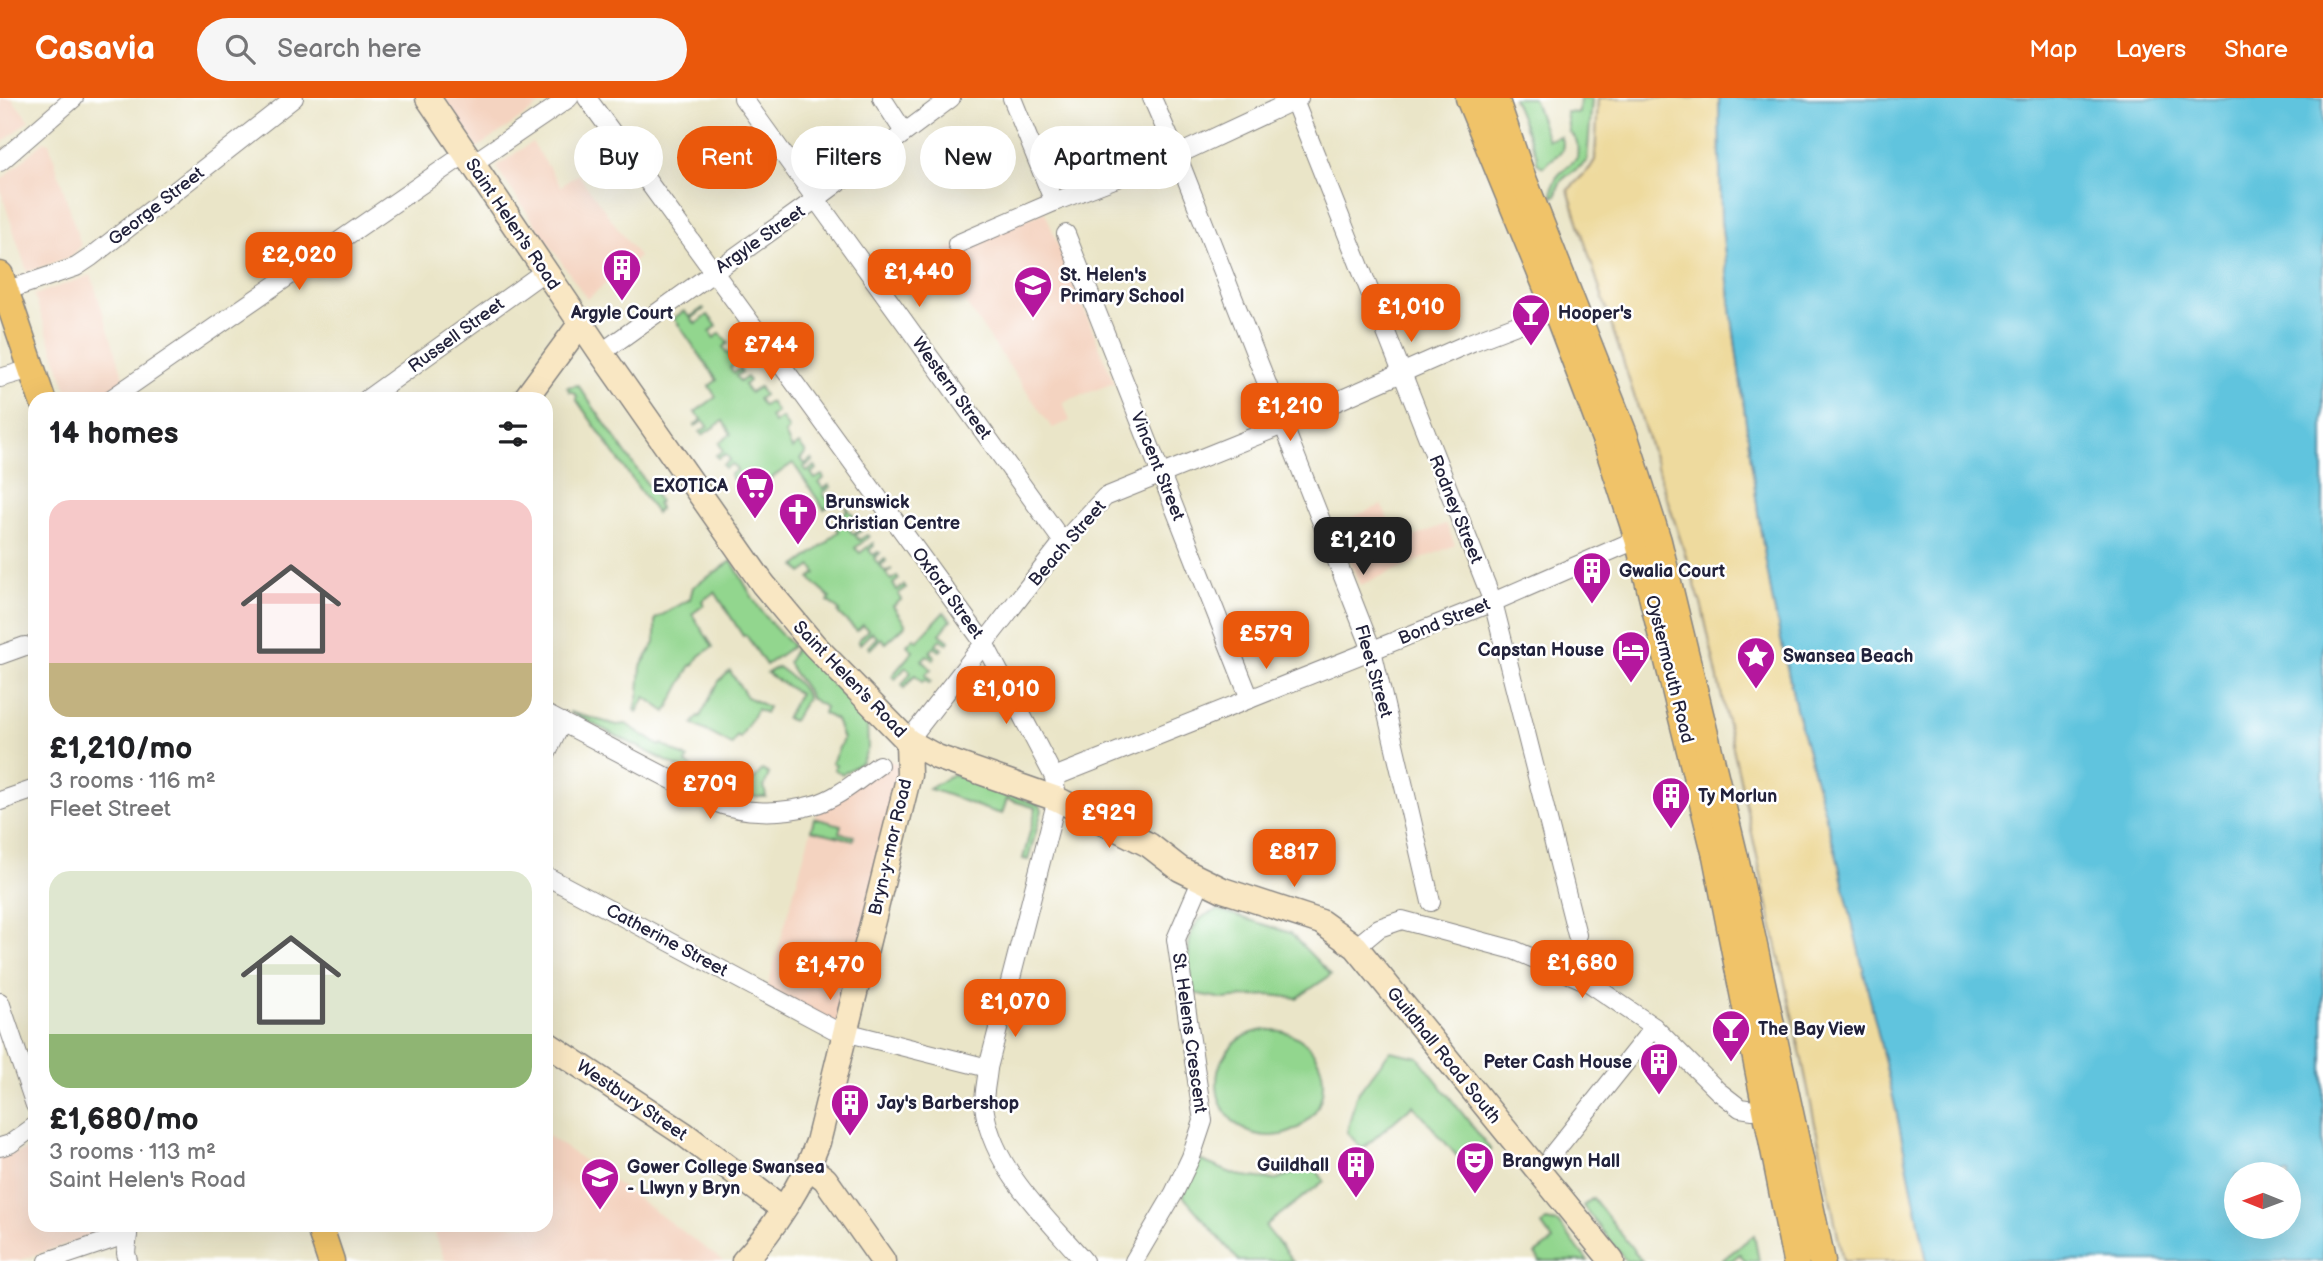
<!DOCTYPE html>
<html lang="en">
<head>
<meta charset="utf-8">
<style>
	:root { --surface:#fff; --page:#f6f6f6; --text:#202124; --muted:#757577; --accent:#ea580c }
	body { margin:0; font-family:"Balsamiq Sans",sans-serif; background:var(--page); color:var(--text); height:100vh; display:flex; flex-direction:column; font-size:26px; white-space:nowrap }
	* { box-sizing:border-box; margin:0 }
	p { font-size:23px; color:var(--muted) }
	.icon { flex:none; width:38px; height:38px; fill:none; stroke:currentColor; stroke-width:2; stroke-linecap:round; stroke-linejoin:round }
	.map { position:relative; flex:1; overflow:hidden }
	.panel { position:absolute; left:28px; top:294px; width:525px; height:840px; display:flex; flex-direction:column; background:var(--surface); border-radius:21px; box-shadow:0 7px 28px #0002 }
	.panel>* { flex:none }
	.banner { position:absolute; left:574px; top:28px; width:665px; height:63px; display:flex; gap:14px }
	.needle { width:46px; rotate:271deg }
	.fabs { position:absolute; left:2224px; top:1064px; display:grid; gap:14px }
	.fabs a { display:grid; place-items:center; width:77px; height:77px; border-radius:50%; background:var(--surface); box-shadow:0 7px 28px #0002; font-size:35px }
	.price { position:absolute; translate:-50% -60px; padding:0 16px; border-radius:14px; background:var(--accent); color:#fff; font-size:23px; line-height:46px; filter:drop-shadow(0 2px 4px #0008) }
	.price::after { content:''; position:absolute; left:50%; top:42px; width:21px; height:16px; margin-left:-10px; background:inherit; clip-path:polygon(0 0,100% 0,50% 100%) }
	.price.on { background:#222; color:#fff }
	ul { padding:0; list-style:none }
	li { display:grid; align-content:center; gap:14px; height:371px; padding:0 21px }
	li span { display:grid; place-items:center; height:217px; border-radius:21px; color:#555 }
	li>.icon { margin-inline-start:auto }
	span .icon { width:126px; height:126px; fill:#fffc; stroke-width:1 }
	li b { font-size:30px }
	h2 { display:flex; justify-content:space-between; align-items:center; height:84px; padding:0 21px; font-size:30px }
	.pill { padding:0 24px; border-radius:32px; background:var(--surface); box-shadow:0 7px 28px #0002; font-size:24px; line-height:63px }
	.pill.on { background:var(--accent); color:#fff }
	header { display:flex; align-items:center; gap:42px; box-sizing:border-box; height:98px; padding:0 35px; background:var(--accent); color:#fff }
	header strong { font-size:33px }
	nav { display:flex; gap:38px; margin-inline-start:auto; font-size:24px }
	.search { width:490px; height:63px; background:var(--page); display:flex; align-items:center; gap:18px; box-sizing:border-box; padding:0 24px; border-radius:38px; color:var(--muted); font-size:26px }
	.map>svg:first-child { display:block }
</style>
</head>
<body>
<header>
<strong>Casavia</strong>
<div class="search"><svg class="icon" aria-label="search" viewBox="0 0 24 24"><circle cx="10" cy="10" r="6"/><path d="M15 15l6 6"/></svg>Search here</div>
<nav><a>Map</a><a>Layers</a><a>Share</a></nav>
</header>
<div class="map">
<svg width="2323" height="1163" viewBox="0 0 2323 1163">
	<rect width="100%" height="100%" fill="#fff"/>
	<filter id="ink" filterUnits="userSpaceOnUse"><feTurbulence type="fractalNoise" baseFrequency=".0143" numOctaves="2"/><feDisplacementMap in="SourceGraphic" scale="14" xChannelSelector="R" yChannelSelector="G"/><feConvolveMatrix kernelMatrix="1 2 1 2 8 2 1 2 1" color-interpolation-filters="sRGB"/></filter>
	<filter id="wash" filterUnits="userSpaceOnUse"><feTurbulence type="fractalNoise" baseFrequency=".00686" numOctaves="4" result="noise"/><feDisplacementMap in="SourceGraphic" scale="28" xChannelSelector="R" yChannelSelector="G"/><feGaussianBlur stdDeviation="1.57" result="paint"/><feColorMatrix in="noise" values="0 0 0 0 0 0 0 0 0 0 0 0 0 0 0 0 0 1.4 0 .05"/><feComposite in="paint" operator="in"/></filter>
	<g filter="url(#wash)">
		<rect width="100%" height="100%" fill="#eae5c8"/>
		<g fill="#f4d3c0">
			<path d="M0,0h11l18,22 -29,25z"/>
			<path d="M444,0h106l-73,50z"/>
			<path d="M44,43l5,2 32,103 -10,11 -44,15 -27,-83v-8z"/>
			<path d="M532,44l29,44 17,-12 61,83 -52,42 -88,-127 -2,-6z"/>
			<path d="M1045,114l69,171 -51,19 7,19 -18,7 -119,-172z"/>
			<path d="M91,177l33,104 -27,20h-27l-36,-104z"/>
			<path d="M1382,407l16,38 48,-19 9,21 -95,40 -25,-61z"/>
			<path d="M888,662l16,6 -61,264 -76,-41 48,-173 8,-9z"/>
			<path d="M546,1036l88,62 89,65h-278l-13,-36h114z"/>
			<path d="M35,1049v78h78v3l-95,33h-18v-103z"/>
		</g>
		<g fill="#92d68e" stroke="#5a7c64" stroke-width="2">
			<path d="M1513,0h20l15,42 12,-4 3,8 -1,7 -19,16 -6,-4v-7z"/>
			<path d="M1580,0h12l-5,63c-11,11 -31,16 -30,34l-4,2c-4,-19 11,-27 24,-39 1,-11 2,-18 -8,-26l-3,-20 13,1z"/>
			<path d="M703,210l1,1 -13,10 5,5 12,-9 9,11 -7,6 4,6 6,-5 8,10 -5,4 4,6 6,-3 1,2 -5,4 5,6 5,-3 1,2 -10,7 4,5 6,-4 2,3 -6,4 4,6 7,-5 2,4 -5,4 6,8 9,-6 5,8 -6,4 5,7 7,-4 7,10 -7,5 4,6 8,-5 7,12 -4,4 7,15 7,-5 7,9 -6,6 5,5 6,-5 2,2 -9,6 3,5 8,-6 2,3 -6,4 4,6 7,-4 2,3 -5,5 4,6 6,-4 2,2 -8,6 3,5 9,-5 4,6 -15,10 -31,-46 -37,26 6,10 -5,3 -4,-3 -6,4 -4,-6 8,-6 -3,-5 -8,5 -3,-4 9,-7 -5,-6 -8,6 -3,-5 7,-5 -5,-6 -7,4 -2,-3 7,-5 -4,-6 -8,4 -2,-3 7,-4 -4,-8 12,-9 -8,-13 -21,14 -2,-3 8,-6 -4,-5 -9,5v-1l7,-6 -7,-7 21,-15 -7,-11 8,-6 -43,-62 10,-7 6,6z"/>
			<path d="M578,287l81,116 -2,3 3,5 -4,4 -80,-114 1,-3 -3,-4h-4l-3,-5z"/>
			<path d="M846,408l10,14 -8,8 5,6 8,-6 2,1 -8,6 4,5 8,-5 2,2 -14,11 5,5 13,-10 1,3 -5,4 4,5 5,-3 2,1 -6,5 4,6 7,-5 1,2 -6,5 5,6 7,-3 -6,5 5,6 6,-4 2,3 -6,5 4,6 7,-5 2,3 -8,6 3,6 -8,6 13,19 -20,18 -5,-5 -11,11 -2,-2 9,-10 -5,-5 -12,12 -2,-3 10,-11 -5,-5 -6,6 -19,-18 2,-2 -12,-10 2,-3c-8,-9 -13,-10 -20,-20l6,-5 -4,-7 -10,7 -6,-7 33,-25v-2l10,-8 -6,-9 14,-11z"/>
			<path d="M732,463c19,35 30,57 61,85l-27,19 -20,-30 -3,1 -28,-44 -13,9 2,4 -12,9 21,33 -14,9 -6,10 -2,-1 -25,47 -21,-15 -8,15 -2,-2 4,-17 2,-27 14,-23v-24l35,-20 3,-12z"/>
			<path d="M944,514l7,8 -11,14 9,7 -2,3 -7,-5 -4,5 6,5 -2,2 -6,-4 -4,5 5,5 -2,3 -6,-5 -5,5 9,9 -6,6 6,6 -2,2 -5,-3 -2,2 -7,-7 -11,13 -2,-3 9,-13 -5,-5 -11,12 -3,-3 21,-25 -6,-6 7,-7 3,3z"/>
			<path d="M796,550l12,5 59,69 1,26 -6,14 -20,12 -8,-5 2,-4 -4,-2 11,-24 -7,-19 -13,-7 2,-6 -15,-9c-4,-14 -17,-22 -22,-36z"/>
			<path d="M778,569c11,8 24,17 29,31l-14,23 -7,-3 13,-24 -32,-21z"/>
			<path d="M730,573l17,26 21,10 -3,6 -8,-4 -17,29 -3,-2 -5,9 -39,-21 5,-8 2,1 19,-36z"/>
			<path d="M569,614l48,13 9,-1 34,22 2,-2 26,15 -2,4 10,7 -2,5z"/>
			<path d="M703,670l41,24 18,-22 7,4 -5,12 2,11c-30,1 -44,-6 -69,-19z"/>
			<path d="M953,676l87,31 2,5 -14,50 -5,-1 13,-51 -29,-9 -5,15c-26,-6 -49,-19 -73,-25z"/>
			<path d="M814,720l27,7 -2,8 15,3 -1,4 -42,-10z"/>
			<path d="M1219,812l71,23 41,42 -34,23 -28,-3 -46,4 -30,-6c-3,-24 -12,-59 10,-76 4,-4 11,-5 16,-7z"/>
			<circle cx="1270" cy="985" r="53"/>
			<path d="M1390,953l28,6 73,93 -22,20 -56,-65 -51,44 -15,-17 9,-36z"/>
			<path d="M1197,1061l39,16 38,5 40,-14 10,15 -59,45 28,35h-54l-56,-65z"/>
			<path d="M1593,1100l49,63h-16l-43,-55z"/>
			<path d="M1546,1123l12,2 30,38h-48l-5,-7 18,-13 -11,-16z"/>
			<path d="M1754,1137l5,26h-14l-5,-7 -9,7h-10z"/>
		</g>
		<path fill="#eeda9e" stroke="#887e6c" stroke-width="2" d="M1598,0h121l2,122 12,105 27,202 13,76 23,105 41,149 59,253 31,151h-84l-41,-201 -100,-453 -134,-417 22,-22 5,-8z"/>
		<path fill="#60c4de" stroke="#41738c" stroke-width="2" fill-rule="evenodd" d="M1719,0h604v1163h-396l-31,-151 -59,-253 -41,-149 -23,-105 -13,-76 -27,-202 -12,-105zM2236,1076h53v53h-53z"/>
	</g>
	<g filter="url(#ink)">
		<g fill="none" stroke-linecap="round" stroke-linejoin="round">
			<g stroke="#868482" stroke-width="20">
				<g id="street">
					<path d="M587,0l397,545 70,134 3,22 -69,269c-1,14 -6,30 -3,44 9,58 62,106 99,149"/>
					<path d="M743,0l320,444"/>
					<path d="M882,0l22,34"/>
					<path d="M1012,0l42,104"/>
					<path d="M1152,0l25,57 195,495 59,252"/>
					<path d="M1293,0l200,504 84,333"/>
					<path d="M0,64l74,-64"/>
					<path d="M472,66l97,-66"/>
					<path d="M1066,136l184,465"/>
					<path d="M957,146l97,-42 123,-47 122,-57"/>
					<path d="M5,193l71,-24 15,-10 203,-159"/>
					<path d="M601,255l215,-154 135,-101"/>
					<path d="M0,280l31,-9"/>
					<path d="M111,301l354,-245"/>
					<path d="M367,301l178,-128"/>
					<path d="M0,557l25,-9"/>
					<path d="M546,616l168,88c30,12 67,12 99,3 24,-6 46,-26 66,-40"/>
					<path d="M908,643l155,-199 42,-45 178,-72 189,-83 84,-32"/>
					<path d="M546,657l16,-33"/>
					<path d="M1054,679l439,-175 145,-63"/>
					<path d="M0,703l35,-12"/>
					<path d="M546,778l287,153 155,39"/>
					<path d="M1356,849l23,-19 23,-8 112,30 74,32 66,45 64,64 22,17 13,2 11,-2"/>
					<path d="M0,904l35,103"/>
					<path d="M0,1049l10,-3 25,-18"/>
					<path d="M1552,1057l102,-128"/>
					<path d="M48,1163l80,-27"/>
					<path d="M128,1163l-2,-8 3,-28"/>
					<path d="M1134,1163l40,-68 17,-36 12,-36 -27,-182 26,-60"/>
				</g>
			</g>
			<g stroke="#868482" stroke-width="27">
				<g id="secondary">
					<path d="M428,0l173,255 162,231 51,61 94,96 29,16 120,42 92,46 31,24 43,21 98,32 35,25 256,314"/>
					<path d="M525,301l56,-76"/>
					<path d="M546,945l138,91 99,75"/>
					<path d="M809,1069l16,12 58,82"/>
					<path d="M744,1163c30,-32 59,-78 74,-119l91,-367 -1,-34"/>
				</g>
			</g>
			<g stroke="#868482" stroke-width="29">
				<g id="primary">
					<path d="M1469,0l87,212 52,137 30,92 78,317 80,405"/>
					<path d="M1495,0l25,73 104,263 34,107 77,317 87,403"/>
					<path d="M0,177l42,124"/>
					<path d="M319,1127l12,36"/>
				</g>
			</g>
			<use href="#street" stroke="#fff" stroke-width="18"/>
			<use href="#secondary" stroke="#f9e7c3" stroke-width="24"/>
			<use href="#primary" stroke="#f0c369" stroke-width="26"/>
		</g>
	</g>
	<defs>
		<g id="building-pin" transform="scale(2.0125)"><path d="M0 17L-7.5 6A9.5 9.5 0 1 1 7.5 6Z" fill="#b5179e" stroke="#fff"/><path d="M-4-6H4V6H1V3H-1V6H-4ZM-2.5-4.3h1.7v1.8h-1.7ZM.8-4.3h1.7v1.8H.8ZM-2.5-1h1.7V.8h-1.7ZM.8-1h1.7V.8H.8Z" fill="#fff"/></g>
		<g id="school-pin" transform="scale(2.0125)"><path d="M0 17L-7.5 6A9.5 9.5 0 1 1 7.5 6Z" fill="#b5179e" stroke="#fff"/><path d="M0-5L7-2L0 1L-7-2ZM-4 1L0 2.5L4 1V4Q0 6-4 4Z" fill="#fff"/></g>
		<g id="bar-pin" transform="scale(2.0125)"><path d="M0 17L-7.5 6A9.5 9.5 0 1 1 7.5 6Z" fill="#b5179e" stroke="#fff"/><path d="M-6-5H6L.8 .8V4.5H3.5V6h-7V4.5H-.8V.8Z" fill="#fff"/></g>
		<g id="supermarket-pin" transform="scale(2.0125)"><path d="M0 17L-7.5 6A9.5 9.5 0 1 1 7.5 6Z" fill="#b5179e" stroke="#fff"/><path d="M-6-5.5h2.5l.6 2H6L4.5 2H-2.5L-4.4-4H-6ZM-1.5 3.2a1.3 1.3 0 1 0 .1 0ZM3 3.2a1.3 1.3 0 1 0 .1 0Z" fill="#fff"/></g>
		<g id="church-pin" transform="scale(2.0125)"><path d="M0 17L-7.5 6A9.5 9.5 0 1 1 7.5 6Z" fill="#b5179e" stroke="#fff"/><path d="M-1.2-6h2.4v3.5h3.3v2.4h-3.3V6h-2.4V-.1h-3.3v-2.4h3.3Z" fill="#fff"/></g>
		<g id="hotel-pin" transform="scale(2.0125)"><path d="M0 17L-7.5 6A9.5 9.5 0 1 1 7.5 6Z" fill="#b5179e" stroke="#fff"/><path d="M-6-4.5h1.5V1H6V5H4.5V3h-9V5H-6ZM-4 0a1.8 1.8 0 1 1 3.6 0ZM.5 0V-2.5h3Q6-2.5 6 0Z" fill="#fff"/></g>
		<g id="sight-pin" transform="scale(2.0125)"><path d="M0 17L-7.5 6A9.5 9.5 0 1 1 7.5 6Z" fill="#b5179e" stroke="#fff"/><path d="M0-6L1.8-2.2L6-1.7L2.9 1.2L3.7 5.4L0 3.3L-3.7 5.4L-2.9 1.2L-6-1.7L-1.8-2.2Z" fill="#fff"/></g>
		<g id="theatre-pin" transform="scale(2.0125)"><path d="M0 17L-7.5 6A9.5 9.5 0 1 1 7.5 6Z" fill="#b5179e" stroke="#fff"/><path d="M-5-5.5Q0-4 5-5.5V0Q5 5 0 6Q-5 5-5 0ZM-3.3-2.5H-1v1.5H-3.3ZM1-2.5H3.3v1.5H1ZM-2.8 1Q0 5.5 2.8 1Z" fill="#fff"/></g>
		<g id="university-pin" transform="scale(2.0125)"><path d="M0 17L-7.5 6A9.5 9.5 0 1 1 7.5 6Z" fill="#b5179e" stroke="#fff"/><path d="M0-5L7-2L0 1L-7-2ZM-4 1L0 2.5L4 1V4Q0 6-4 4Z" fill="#fff"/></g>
	</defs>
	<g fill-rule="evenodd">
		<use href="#building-pin" x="622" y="170"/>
		<use href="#school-pin" x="1033" y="187"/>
		<use href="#bar-pin" x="1531" y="215"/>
		<use href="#supermarket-pin" x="755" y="388"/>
		<use href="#church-pin" x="798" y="414"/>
		<use href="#building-pin" x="1592" y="473"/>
		<use href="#hotel-pin" x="1631" y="552"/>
		<use href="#sight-pin" x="1756" y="558"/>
		<use href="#building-pin" x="1671" y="698"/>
		<use href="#bar-pin" x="1731" y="931"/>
		<use href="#building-pin" x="1659" y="964"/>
		<use href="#building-pin" x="850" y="1005"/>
		<use href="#theatre-pin" x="1475" y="1063"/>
		<use href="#building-pin" x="1356" y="1067"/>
		<use href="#university-pin" x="600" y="1079"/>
	</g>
	<g text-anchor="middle" stroke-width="5" stroke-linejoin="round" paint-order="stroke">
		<g font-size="18" fill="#22223b" stroke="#fff">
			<text transform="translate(156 108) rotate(-38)" y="6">George Street</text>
			<text transform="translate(513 126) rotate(56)" y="6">Saint Helen's Road</text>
			<text transform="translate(760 141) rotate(-35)" y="6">Argyle Street</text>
			<text transform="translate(456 237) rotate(-36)" y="6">Russell Street</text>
			<text transform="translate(952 290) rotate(54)" y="6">Western Street</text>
			<text transform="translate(1158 368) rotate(68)" y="6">Vincent Street</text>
			<text transform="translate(1456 411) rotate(68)" y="6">Rodney Street</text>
			<text transform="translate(1067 445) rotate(-49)" y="6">Beach Street</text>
			<text transform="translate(948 495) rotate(54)" y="6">Oxford Street</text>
			<text transform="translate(1444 523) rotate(-22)" y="6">Bond Street</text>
			<text transform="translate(1670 571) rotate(76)" y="6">Oystermouth Road</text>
			<text transform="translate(1374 573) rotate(74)" y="6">Fleet Street</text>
			<text transform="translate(850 581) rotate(46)" y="6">Saint Helen's Road</text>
			<text transform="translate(890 749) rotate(-77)" y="6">Bryn-y-mor Road</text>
			<text transform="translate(667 842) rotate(28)" y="6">Catherine Street</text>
			<text transform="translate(1190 935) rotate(82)" y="6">St. Helens Crescent</text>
			<text transform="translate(1444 957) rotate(51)" y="6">Guildhall Road South</text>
			<text transform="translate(632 1002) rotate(34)" y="6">Westbury Street</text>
		</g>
		<g font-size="18" font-weight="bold" fill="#22223b" stroke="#fff" text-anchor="start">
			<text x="1060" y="183">St. Helen's<tspan x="1060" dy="21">Primary School</tspan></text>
			<text x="622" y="221" text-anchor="middle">Argyle Court</text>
			<text x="1558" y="221">Hooper's</text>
			<text x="728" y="394" text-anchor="end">EXOTICA</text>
			<text x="825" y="410">Brunswick<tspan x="825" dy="21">Christian Centre</tspan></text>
			<text x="1619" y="479">Gwalia Court</text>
			<text x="1604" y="558" text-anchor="end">Capstan House</text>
			<text x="1783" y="564">Swansea Beach</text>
			<text x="1698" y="704">Ty Morlun</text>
			<text x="1758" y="937">The Bay View</text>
			<text x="1632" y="970" text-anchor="end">Peter Cash House</text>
			<text x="877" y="1011">Jay's Barbershop</text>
			<text x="1502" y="1069">Brangwyn Hall</text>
			<text x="1329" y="1073" text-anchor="end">Guildhall</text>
			<text x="627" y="1075">Gower College Swansea<tspan x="627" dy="21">- Llwyn y Bryn</tspan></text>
		</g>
	</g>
</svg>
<div class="fabs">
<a><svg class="needle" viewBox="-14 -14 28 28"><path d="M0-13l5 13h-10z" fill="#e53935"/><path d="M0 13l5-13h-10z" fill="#757577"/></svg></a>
</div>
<b class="price" style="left:299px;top:194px">£2,020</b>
<b class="price" style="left:919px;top:211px">£1,440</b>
<b class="price" style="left:1411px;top:246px">£1,010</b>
<b class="price" style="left:771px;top:284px">£744</b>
<b class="price" style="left:1290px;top:345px">£1,210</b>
<b class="price on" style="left:1363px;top:479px">£1,210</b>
<b class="price" style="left:1266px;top:573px">£579</b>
<b class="price" style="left:1006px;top:628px">£1,010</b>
<b class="price" style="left:710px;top:723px">£709</b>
<b class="price" style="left:1109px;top:752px">£929</b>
<b class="price" style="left:1294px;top:791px">£817</b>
<b class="price" style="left:1582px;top:902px">£1,680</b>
<b class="price" style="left:830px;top:904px">£1,470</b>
<b class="price" style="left:1015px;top:941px">£1,070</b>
<div class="banner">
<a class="pill">Buy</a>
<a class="pill on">Rent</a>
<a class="pill">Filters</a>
<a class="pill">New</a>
<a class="pill">Apartment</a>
</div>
<section class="panel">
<h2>14 homes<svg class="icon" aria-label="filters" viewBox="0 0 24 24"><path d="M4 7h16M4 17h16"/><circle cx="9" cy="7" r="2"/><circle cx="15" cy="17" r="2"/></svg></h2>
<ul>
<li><span style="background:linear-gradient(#f6c9c9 75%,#c2b280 0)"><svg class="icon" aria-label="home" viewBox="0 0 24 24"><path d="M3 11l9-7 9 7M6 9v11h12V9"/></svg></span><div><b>£1,210/mo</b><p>3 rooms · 116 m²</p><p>Fleet Street</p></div></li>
<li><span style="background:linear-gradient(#dfe7d0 75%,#8fb573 0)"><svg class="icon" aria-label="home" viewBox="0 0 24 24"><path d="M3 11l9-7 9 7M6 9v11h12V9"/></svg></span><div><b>£1,680/mo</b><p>3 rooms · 113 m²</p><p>Saint Helen's Road</p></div></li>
</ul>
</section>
</div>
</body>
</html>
